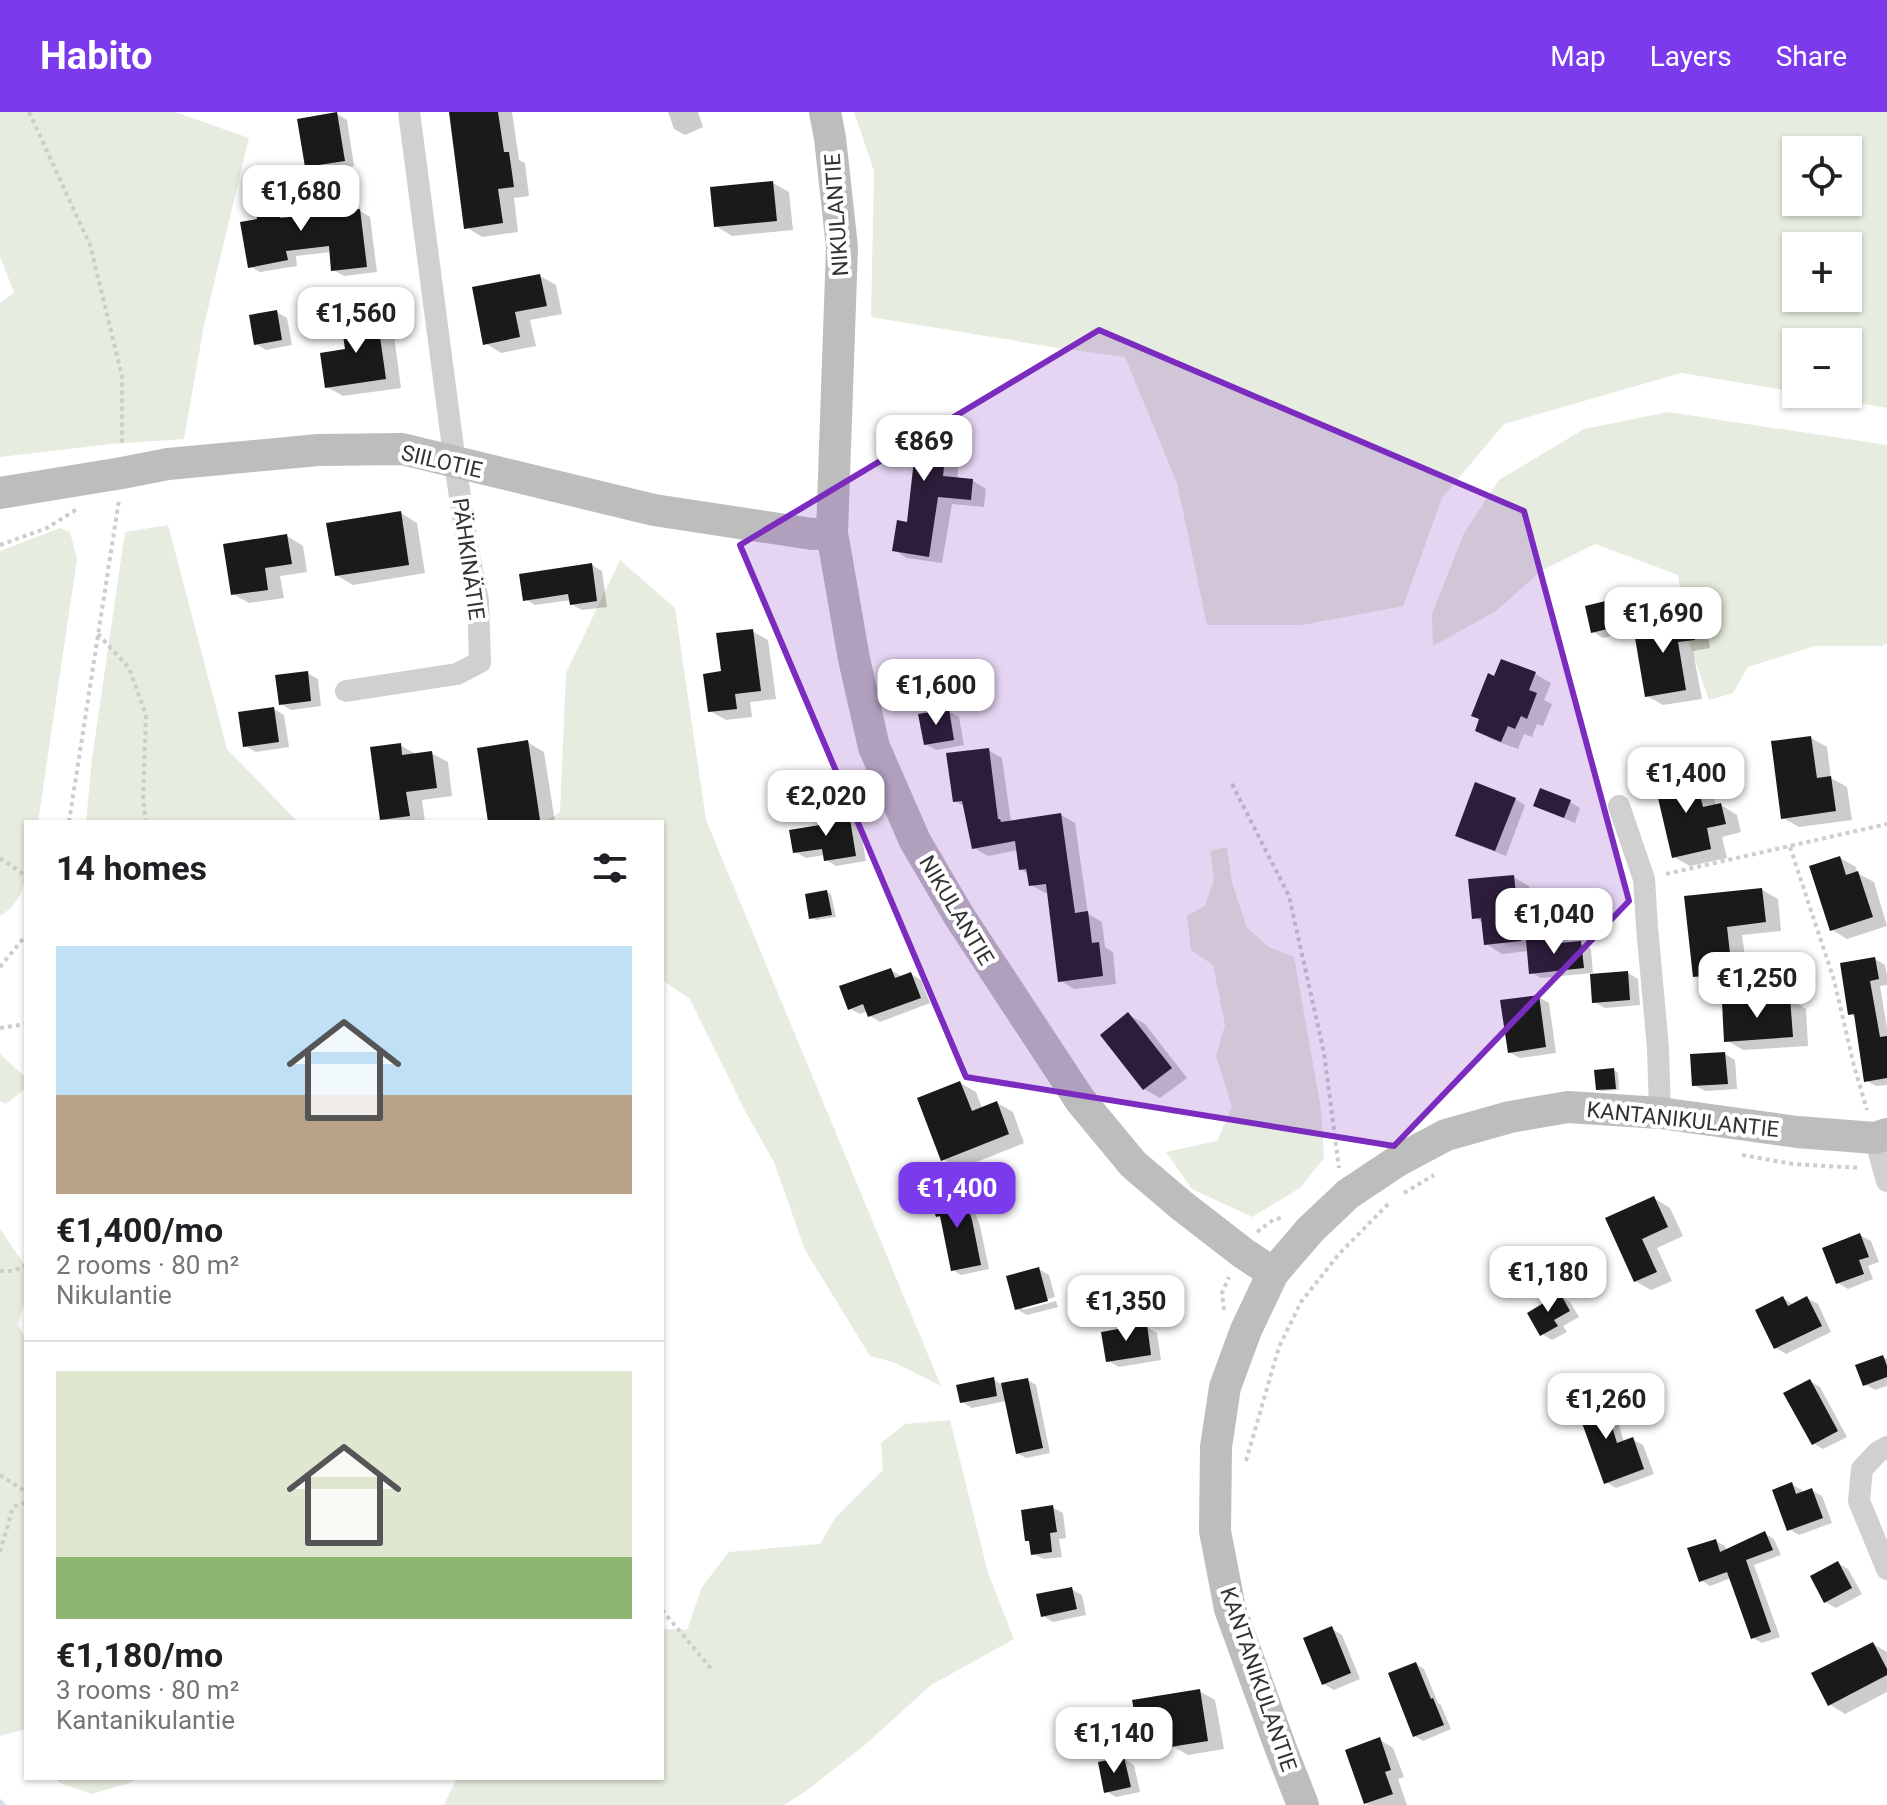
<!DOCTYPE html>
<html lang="en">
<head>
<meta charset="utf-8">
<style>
	:root { --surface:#fff; --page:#f6f6f6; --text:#202124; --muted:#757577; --line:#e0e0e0; --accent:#7c3aed }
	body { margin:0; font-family:Roboto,sans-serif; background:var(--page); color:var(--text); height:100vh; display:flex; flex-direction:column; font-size:30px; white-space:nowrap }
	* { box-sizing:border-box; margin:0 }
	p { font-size:26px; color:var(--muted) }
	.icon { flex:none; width:44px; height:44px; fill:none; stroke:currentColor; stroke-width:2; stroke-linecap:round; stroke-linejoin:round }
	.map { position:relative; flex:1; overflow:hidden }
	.details { position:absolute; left:24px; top:708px; width:640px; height:960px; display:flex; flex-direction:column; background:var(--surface); border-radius:0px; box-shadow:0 2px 6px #0004 }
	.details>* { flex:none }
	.tools { position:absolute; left:1782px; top:24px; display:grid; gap:16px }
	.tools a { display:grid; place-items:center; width:80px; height:80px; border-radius:0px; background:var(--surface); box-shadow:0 2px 6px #0004; font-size:40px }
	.price { position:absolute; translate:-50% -68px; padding:0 18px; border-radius:16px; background:#fff; color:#222; font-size:26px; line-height:52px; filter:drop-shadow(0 2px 4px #0008) }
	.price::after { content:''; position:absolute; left:50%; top:48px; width:24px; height:18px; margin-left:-12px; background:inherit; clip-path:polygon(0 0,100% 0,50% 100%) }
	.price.active { background:var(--accent); color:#fff }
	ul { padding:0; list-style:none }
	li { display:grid; align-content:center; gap:16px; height:424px; padding:0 32px }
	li+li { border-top:2px solid var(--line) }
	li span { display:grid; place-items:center; height:248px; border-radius:0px; color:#555 }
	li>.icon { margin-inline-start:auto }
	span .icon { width:144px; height:144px; fill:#fffc; stroke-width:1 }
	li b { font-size:34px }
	h2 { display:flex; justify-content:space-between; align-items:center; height:96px; padding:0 32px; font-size:34px }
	header { display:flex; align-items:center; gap:48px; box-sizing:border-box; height:112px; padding:0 40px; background:var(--accent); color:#fff }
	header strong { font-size:38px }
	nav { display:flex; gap:44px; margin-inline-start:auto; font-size:28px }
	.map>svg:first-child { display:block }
</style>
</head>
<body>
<header>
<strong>Habito</strong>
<nav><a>Map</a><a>Layers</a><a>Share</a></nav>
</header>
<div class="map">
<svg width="1887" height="1693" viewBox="0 0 1887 1693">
	<rect width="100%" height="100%" fill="#fff"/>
	<g fill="#e6ecdf" fill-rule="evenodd">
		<path d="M0,0h175l74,26 -45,187 -20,114 -73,5 -111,13v-154l14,-10 -14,-37z"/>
		<path d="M854,0h1033v296l-82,-14h43v-52h-52v50l-115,-19 -177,51 -62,74 -39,108 -101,19h-95l-30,-142 -52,-126 -67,-9 -187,-31 3,-146zM1796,38h52v52h-52zM1796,134h52v52h-52z"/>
		<path d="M1668,300l219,33v198l-5,3h-67l-67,21 -15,26 -24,7 -21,-60 -10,-65 -83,-31 -54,27 -45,40 -63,35 -1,-32 32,-81 35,-53 85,-51z"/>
		<path d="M168,413l59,224 71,73h-212l6,-63 33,-227z"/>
		<path d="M60,416l10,4 7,27 -39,263h-12c0,34 8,74 -26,94v-365z"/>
		<path d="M620,448l55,48 31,212 235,566 -48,-24 -23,-6 -65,-106 -31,-88 -29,-51 -55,-112 -28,-19v-158h-117l15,-10 6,-139z"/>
		<path d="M1227,735l5,35 15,46 22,19 25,10 27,152 3,49 -24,30 -48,29 -60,-28 -26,-37 51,-11 15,-34 -16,-51 9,-31 -12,-60 -22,-15 -4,-35 18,-9 9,-26 -4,-29z"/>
		<path d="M0,942l26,24v10l-20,16 -6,-3z"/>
		<path d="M0,1117l26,38v30l-8,27 8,16v389l-26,7z"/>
		<path d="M950,1308l38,153 26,66 -83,46 -65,59 -60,47 -22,14h-340l13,-27h205v-149l25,1 15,-43 27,-35 91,-8 15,-26 48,-48 -2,-27 24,-19z"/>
		<path d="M58,1666h80l-8,5 -39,11 -33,-12z"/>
	</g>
	<g fill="#0003">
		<path d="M451,0h61l7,48 6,3 4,33 -15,2 4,34 -36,5 -16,-10z"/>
		<path d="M668,0h30l5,15 -18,8 -11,-6z"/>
		<path d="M337,2l10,6 7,46 -37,6 -10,-6z"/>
		<path d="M266,62l10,6 8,40 76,-9 10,6 7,55 -33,4 -11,-6 -2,-18 -35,4 1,10 -37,6 -10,-6 10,-45z"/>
		<path d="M773,71l16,9 4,38 -61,6 -16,-10z"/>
		<path d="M540,164l16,9 6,29 -32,6 6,26 -35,7 -16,-10z"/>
		<path d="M277,200l10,6 5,27 -26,5 -10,-6z"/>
		<path d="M376,206l17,10 8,60 -58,8 -16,-9 20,-36z"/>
		<path d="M919,308l14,8 -1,2 16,2 13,8 -4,40 16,1 13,8 -2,18 -32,-3 -10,59 -35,-5 -13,-8 15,-26 8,-68 -13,-2 -13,-7z"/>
		<path d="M401,401l16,10 8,50 -72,12 -17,-10z"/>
		<path d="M287,424l16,10 4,26 -27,4 4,22 -35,5 -16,-9z"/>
		<path d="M592,453l10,6 5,36 -25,3 -11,-6v-4l-36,5 -10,-6z"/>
		<path d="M1618,489l10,6 5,21 58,-10 16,10 3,20 -17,3 9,48 -39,6 -16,-9 -11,-66 -33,8 -10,-6z"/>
		<path d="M752,519l16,9 8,59 -26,3 2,15 -26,3 -16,-9 13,-38z"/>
		<path d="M307,561l11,6 3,27 -30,4 -10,-6z"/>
		<path d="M1535,562l16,9 -7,17 8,4 -9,22 -6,-2 -5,13 -8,-3 -6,15 -25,-9 -16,-10 18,-52z"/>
		<path d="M274,597l10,6 5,32 -33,5 -11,-6z"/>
		<path d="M948,599l11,6 5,28 -28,5 -11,-6z"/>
		<path d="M1811,626l16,9 4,31 16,9 5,33 -53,7 -16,-9z"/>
		<path d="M527,630l17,10 11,70h-65z"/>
		<path d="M400,633l17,10 14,-2 17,9 4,34 -30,4 3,22h-37l-6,-3z"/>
		<path d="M988,638l14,8 9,64 50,-7 14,8 13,91 14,8 3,25 8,5 3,32 -42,5 -14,-9 -11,-88 -4,1 -14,-8 -2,-11 -9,-5 -2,-19 -30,6 -14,-8 -8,-41 -11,-6z"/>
		<path d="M1694,661l16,9 6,24 5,-1 16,10 4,17 -19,5 5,21 -37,8 -16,-9z"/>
		<path d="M1541,679l29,11 10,6 -5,15 -40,-17z"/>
		<path d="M1515,687l10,6 -19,51 -39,-15 -10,-6z"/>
		<path d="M849,703l10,6 7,40 -30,5 -10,-6 -1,-5 -19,3 -11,-6 33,-26z"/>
		<path d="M1840,746l16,9 1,6 17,9 13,44 -40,13 -16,-10z"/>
		<path d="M1513,765l16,9 6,55 13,-1 10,5 22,-2 11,6 2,26 35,-2 10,6 2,26 -35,3 -11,-6 -2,-29 -51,5 -10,-6 -2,-21 -27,3 -16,-10 -4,-22 -8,-5z"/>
		<path d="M1762,778l16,9 3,32 -39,4 5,36 -6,1 2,10 -32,3 -16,-9 -9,-78z"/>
		<path d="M827,780l4,2 5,23 -20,3 -5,-2z"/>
		<path d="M1875,847l10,6 2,10v10l-7,1 7,42v57l-11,1 -11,-6 -8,-62 -7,-4z"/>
		<path d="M891,858l10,6 10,-2 10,6 9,23 -50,19 -10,-6 -2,-5 -8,3 -11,-6z"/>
		<path d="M1538,885l11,6 7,50 -36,5 -11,-6z"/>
		<path d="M1790,887l16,10 2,37 -65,4 -17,-10z"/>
		<path d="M1129,903l16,9 42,54 -27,20 -16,-9z"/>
		<path d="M1725,942l10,6 2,29 -32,2 -11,-6z"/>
		<path d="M1614,958l4,3 1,17 -17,1 -5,-2z"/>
		<path d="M960,971l16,9 6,16 15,-5 16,9 11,31 -65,26 -16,-10z"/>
		<path d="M960,1078l9,5 11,31 9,43 -28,6 -8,-5 -11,-52 -4,-2z"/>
		<path d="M1654,1086l16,10 13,28 -26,12 15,33 -21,9 -16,-9 -27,-62z"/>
		<path d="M1860,1123l11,6 8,21 -11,4 5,13 -25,10 -10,-6z"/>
		<path d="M1039,1157l10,6 6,22 -32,9v4l33,-9 2,6 -31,8 -10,-6z"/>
		<path d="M1560,1184l10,6 9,15 -16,9 4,6 -15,8 -10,-6z"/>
		<path d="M1783,1186l11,7 13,-7 11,6 13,28 -45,22 -10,-6z"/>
		<path d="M1146,1215l11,6 4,27 -42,7 -11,-6z"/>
		<path d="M1883,1245l4,2v27l-12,4 -11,-6z"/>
		<path d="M993,1267l9,6 26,-5 8,5 14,68 -24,5 -9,-5 -11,-52 -34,7 -10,-6z"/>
		<path d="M1810,1269l10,6 27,50 -24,12 -10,-6z"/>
		<path d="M1602,1284l10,6 12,40 8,-3 11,6 11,29 -38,14 -10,-6 -20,-54 -8,-5z"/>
		<path d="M1791,1372l11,6 1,4 8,-4 11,6 10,27 -33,12 -10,-6z"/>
		<path d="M1052,1395l11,6 3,25 -7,1 3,18 -18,2 -11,-5 -1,-11 -5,-3z"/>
		<path d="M1764,1421l10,6 7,16 -27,10 26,72 -18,6 -9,-5 -22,-60 -21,8 -9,-6 15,-39 9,5 2,5z"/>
		<path d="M1838,1451l10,6 14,25 -26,14 -11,-6z"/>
		<path d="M1071,1477l11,6 4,20 -33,7 -10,-6z"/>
		<path d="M1332,1517l10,6 18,44 -26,11 -10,-6z"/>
		<path d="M1873,1532l14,8v40l-42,22 -16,-10z"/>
		<path d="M1416,1552l8,5 14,34 3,2 10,24 -28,12 -8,-5z"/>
		<path d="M1199,1579l16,9 9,49 -36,6 -16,-9 -3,-15 -14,3 -16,-10z"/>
		<path d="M1380,1628l13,8 11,29 -6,2 9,26h-38l-3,-2z"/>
		<path d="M1124,1647l10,6 6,27 -24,5 -10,-6z"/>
	</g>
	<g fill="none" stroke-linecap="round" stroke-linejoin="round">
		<path stroke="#cfe2ee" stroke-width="7" d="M0,1691l2,2"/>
	</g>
	<g fill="#1a1a1a">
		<path d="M337,0l8,49 -40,6 -8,-48z"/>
		<path d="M449,0h49l6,40h5l5,35 -16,2 5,34 -39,6z"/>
		<path d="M266,60l9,45 5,-1v2l80,-9 7,58 -36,4 -2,-25 -43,5 2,9 -40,8 -8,-46 17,-3 -7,-44z"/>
		<path d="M773,69l4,40 -63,6 -4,-40z"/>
		<path d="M540,162l7,32 -32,6 5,25 -37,8 -11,-58z"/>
		<path d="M277,198l5,30 -28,5 -5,-30z"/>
		<path d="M377,204l9,63 -61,9 -5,-35 25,-4 -4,-28z"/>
		<path d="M892,303l28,3 -1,9 29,3 -5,46 30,3 -2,21 -33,-3 -9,60 -37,-6 5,-31 10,2 8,-71 -26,-3z"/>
		<path d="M401,399l8,54 -74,11 -9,-53z"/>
		<path d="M287,422l5,30 -27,4 3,22 -37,5 -8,-51z"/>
		<path d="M592,451l5,38 -27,4 -2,-11 -45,7 -4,-27z"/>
		<path d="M1618,486l6,27 -33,8 -6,-27z"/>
		<path d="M1691,504l4,24 -17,2 8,48 -41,7 -12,-71z"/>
		<path d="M753,517l8,62 -26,3 2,15 -29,3 -5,-38 18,-3 -5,-38z"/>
		<path d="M1501,547l35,13 -7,18 8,3 -10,26 -6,-3 -6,13 -7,-3 -7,16 -26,-11 4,-12 -8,-3 17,-43 6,3z"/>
		<path d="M308,559l3,30 -32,4 -4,-30z"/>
		<path d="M274,595l5,35 -36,5 -5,-35z"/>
		<path d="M949,597l5,31 -30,5 -6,-31z"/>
		<path d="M1811,624l6,42 14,-2 5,35 -55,8 -10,-78z"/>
		<path d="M528,628l12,80 -13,2h-39l-11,-74z"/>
		<path d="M401,631l1,12 30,-4 5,37 -31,4 4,24 -30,4 -10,-73z"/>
		<path d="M989,636l9,71h2l1,3 60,-9 14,100 13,-2 4,32 7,-1 4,34 -45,6 -12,-98 -17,2 -3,-17 -7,1 -4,-29 -43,8 -10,-48 -9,1 -7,-49z"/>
		<path d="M1694,659l9,36 18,-4 5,21 -19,4 4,21 -39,9 -18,-77z"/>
		<path d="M1475,670l41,16 -21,53 -40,-15z"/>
		<path d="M1540,676l31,12 -7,18 -31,-12z"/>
		<path d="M849,701l7,43 -32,5 -2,-12 -29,4 -4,-23 37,-6 -1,-7z"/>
		<path d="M1840,744l6,19 12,-4 15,46 -43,14 -21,-65z"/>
		<path d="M1514,763l7,66 -37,4 -3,-27 -9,1 -4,-40z"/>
		<path d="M1762,776l4,34 -39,5 4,35 -5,2 2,9 -35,4 -9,-81z"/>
		<path d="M827,778l5,25 -23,4 -4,-25z"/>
		<path d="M1548,826l1,6 32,-3 3,27 -55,6 -3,-34z"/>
		<path d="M1875,845l4,22 -9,2 10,56 7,-1v42l-23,4 -10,-68 -6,1 -8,-52z"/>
		<path d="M891,856l4,10 16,-6 10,26 -53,19 -5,-13 -15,6 -9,-24z"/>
		<path d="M1628,859l2,29 -38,3 -2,-29z"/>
		<path d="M1539,883l7,52 -38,6 -8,-53z"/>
		<path d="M1790,885l3,40 -69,5 -2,-40z"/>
		<path d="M1128,900l44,56 -29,22 -43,-55z"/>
		<path d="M1725,940l3,32 -36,2 -2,-32z"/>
		<path d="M1614,956l2,21 -20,1 -2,-20z"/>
		<path d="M960,969l12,30 25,-10 12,33 -68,27 -24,-63z"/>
		<path d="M961,1076l11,32 9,45 -30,6 -11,-55 -4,1 -6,-17z"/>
		<path d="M1654,1084l14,31 -26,12 15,33 -23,10 -29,-64z"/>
		<path d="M1860,1121l9,24 -10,3 5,14 -28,10 -14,-36z"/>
		<path d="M1039,1155l9,34 -33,9 -9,-34z"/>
		<path d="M1560,1181l10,18 -16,9 4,6 -18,10 -13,-23z"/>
		<path d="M1783,1184l5,10 19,-10 15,30 -48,23 -19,-39z"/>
		<path d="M1147,1212l4,31 -45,7 -5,-30z"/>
		<path d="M1883,1243l4,11v11l-24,9 -8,-21z"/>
		<path d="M994,1265l3,19 -37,7 -4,-18z"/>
		<path d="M1028,1266l15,70 -27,6 -15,-71z"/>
		<path d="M1810,1267l28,52 -26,14 -29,-52z"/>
		<path d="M1602,1282l15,49 16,-6 11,32 -40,15 -22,-61 -6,2 -6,-21z"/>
		<path d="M1792,1370l4,12 16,-6 11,30 -36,13 -15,-41z"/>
		<path d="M1053,1393l4,27 -7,1 2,19 -21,3 -2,-14h-4l-4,-31z"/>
		<path d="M1765,1419l8,19 -27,10 25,72 -20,7 -24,-67 -28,10 -12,-34 29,-9 4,13z"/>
		<path d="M1838,1449l14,27 -28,15 -14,-27z"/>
		<path d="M1072,1475l5,22 -36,8 -5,-23z"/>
		<path d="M1332,1514l19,47 -29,12 -19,-47z"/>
		<path d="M1873,1530l14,27v6l-59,31 -17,-33z"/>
		<path d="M1416,1550l15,37 2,-1 11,27 -31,12 -25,-64z"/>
		<path d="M1200,1577l8,52 -38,6 -5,-26 -28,5 -5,-26z"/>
		<path d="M1380,1625l11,33 -6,2 8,22 -29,10 -19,-54z"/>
		<path d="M1124,1645l7,30 -27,6 -6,-31z"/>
	</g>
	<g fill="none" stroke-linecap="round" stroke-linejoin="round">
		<g stroke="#cdcdcd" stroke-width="4" stroke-dasharray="4 4" stroke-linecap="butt">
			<path d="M29,0l61,133 32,131v68"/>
			<path d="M0,433l47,-17 30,-19"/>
			<path d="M98,522l31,34 17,47 -3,84 3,23"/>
			<path d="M1232,672l57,112 35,157 15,115"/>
			<path d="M69,710l50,-322"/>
			<path d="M1790,735l44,133 20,86 13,44"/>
			<path d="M0,746l26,18"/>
			<path d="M1666,762l221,-50"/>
			<path d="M0,855l26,-32"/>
			<path d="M0,916l26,-4"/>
			<path d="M1742,1043l51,9 67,4"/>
			<path d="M1404,1081l30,-18"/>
			<path d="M1257,1120l16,-12 11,-3"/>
			<path d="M0,1159h13l13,-6"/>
			<path d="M1224,1198l-2,-17 7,-16"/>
			<path d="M1246,1349l33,-114 22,-45 38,-48 51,-52"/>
			<path d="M0,1363l26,17"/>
			<path d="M0,1440l13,-45 13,-5"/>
			<path d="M662,1498l51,61"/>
		</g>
		<g stroke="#d0d0d0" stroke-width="22">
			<path d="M346,579l111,-17 23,-12 -2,-61 -10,-51 -13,-87 -46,-351"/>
			<path d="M1619,694l25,73 3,48 11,121 2,65"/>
			<path d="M1875,1026l12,43"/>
			<path d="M1887,1335l-9,5 -16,17 -3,32 28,68"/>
		</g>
		<g stroke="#bdbdbd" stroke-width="32">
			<path d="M825,0l5,26 12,109 -10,286 22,126 20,88 41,94 44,75 121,184 53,64 48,41 62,48 30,20"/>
			<path d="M0,381l122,-20 46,-9 150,-14 84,-1 252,61 158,24 20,-1"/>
			<path d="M1303,1693l-22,-56 -51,-140 -15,-78 1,-84 9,-60 21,-57 27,-57 37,-43 38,-36 51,-34 47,-25 64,-18 58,-10 92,6 137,19 78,6 12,-4"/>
		</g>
	</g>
	<path fill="#7b2cbf" fill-opacity="0.2" stroke="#7b2cbf" stroke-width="6" stroke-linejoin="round" d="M1099,218l425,181 105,390 -235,245 -428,-69 -226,-532z"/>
	<g text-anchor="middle" stroke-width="8" stroke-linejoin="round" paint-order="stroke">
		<g font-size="22" fill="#333" stroke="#fff">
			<text transform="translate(836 103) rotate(-94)" y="8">NIKULANTIE</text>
			<text transform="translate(442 349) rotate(13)" y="8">SIILOTIE</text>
			<text transform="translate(469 447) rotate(82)" y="8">PÄHKINÄTIE</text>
			<text transform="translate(957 798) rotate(59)" y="8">NIKULANTIE</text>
			<text transform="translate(1683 1007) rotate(6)" y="8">KANTANIKULANTIE</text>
			<text transform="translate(1259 1567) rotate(71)" y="8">KANTANIKULANTIE</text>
		</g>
	</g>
</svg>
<div class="tools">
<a><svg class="icon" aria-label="locate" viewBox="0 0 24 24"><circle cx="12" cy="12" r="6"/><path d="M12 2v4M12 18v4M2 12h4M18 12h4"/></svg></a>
<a>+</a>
<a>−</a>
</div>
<b class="price" style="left:301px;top:121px">€1,680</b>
<b class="price" style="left:356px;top:243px">€1,560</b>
<b class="price" style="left:924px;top:371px">€869</b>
<b class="price" style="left:1663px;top:543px">€1,690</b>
<b class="price" style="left:936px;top:615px">€1,600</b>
<b class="price" style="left:1686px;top:703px">€1,400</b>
<b class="price" style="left:826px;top:726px">€2,020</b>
<b class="price" style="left:1554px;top:844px">€1,040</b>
<b class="price" style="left:1757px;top:908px">€1,250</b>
<b class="price active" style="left:957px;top:1118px">€1,400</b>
<b class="price" style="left:1548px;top:1202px">€1,180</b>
<b class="price" style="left:1126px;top:1231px">€1,350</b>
<b class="price" style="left:1606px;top:1329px">€1,260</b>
<b class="price" style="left:1114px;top:1663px">€1,140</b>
<section class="details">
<h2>14 homes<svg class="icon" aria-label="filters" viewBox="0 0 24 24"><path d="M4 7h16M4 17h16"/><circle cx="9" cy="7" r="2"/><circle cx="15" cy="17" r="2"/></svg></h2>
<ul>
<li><span style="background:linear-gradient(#bfe0f5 60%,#b9a48a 0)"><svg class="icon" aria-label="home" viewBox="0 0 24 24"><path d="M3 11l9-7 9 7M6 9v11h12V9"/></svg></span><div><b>€1,400/mo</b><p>2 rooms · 80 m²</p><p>Nikulantie</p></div></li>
<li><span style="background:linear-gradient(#dfe7d0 75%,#8fb573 0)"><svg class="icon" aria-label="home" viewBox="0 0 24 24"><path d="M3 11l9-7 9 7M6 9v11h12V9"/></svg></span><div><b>€1,180/mo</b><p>3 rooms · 80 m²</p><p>Kantanikulantie</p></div></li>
</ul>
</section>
</div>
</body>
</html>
